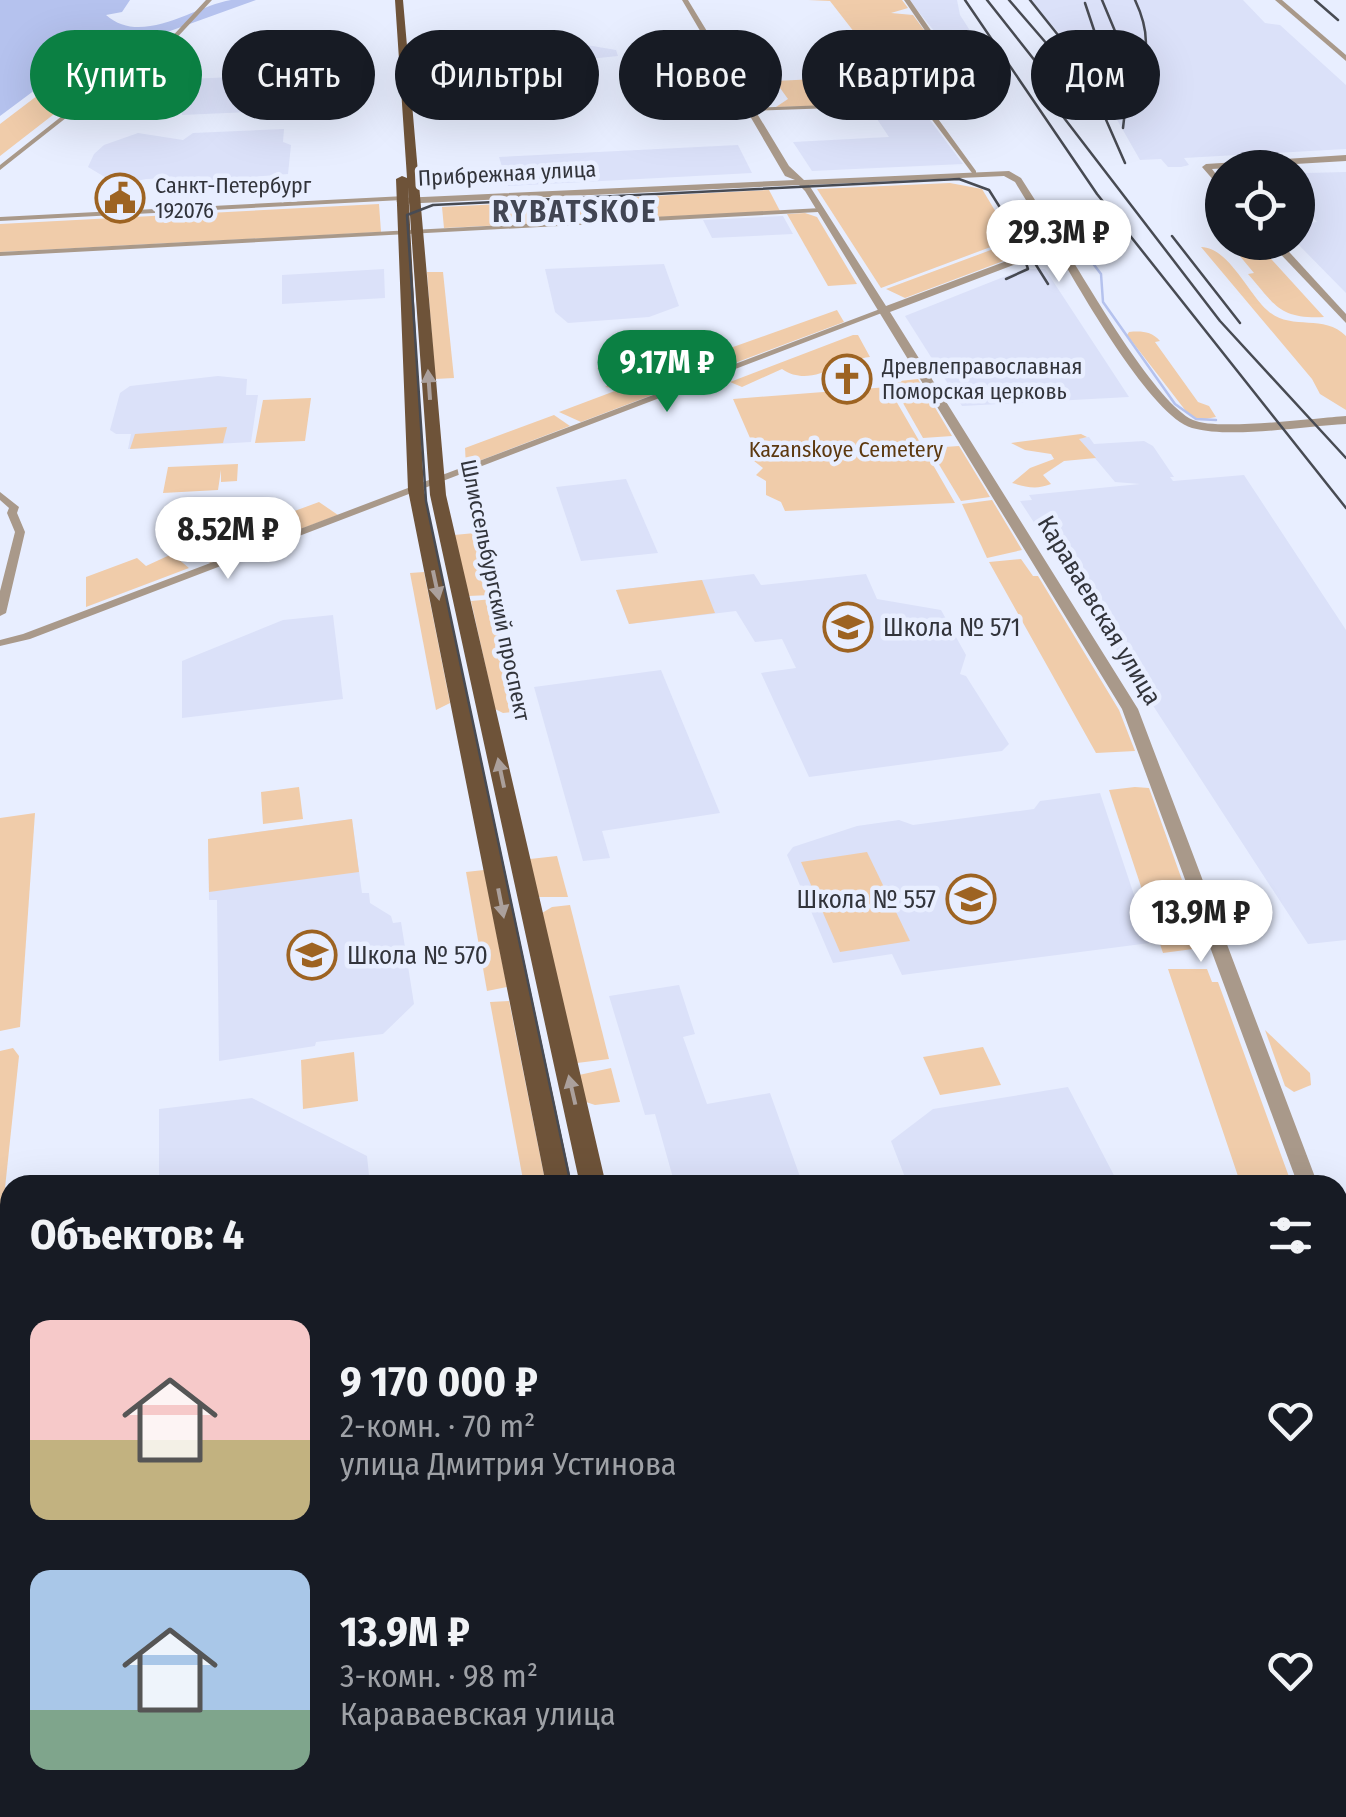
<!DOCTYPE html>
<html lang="ru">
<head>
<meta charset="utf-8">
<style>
	:root { --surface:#171b24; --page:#20242c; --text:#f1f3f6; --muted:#9ea1a6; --accent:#0b8043 }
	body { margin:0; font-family:"Fira Sans Condensed",sans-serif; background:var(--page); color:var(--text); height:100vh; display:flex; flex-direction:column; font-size:38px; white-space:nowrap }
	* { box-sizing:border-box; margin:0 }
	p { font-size:32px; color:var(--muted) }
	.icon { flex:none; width:55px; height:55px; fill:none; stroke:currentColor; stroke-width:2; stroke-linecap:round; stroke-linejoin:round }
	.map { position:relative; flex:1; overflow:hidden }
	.sheet { position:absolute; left:0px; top:1175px; width:1348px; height:642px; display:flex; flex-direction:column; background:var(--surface); border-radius:30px 30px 0 0; box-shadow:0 10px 40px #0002 }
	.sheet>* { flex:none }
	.hud { position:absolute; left:30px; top:30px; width:1288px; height:90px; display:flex; gap:20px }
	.controls { position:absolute; left:1205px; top:150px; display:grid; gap:20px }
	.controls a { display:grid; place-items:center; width:110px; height:110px; border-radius:50%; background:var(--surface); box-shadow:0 10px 40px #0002; font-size:50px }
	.price { position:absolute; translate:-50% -85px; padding:0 22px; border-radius:35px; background:#fff; color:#222; font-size:32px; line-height:65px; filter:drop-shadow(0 2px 5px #0008) }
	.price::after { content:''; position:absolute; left:50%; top:60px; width:30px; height:22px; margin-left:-15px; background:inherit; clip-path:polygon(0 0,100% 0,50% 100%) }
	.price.active { background:var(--accent); color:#fff }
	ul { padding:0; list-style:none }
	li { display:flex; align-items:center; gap:30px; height:250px; padding:0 30px }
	li span { display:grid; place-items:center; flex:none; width:280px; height:200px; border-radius:20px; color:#555 }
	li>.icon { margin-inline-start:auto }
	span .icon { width:120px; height:120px; fill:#fffc; stroke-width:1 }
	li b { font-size:42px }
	h2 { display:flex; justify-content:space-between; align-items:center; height:120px; padding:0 30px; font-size:42px }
	.pill { padding:0 35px; border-radius:45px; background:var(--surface); box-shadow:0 10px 40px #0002; font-size:35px; line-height:90px }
	.pill.active { background:var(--accent); color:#fff }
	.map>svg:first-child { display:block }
</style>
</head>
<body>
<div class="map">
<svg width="1346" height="1817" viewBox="0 0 1346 1817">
	<rect width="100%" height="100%" fill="#e8eeff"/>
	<g fill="#dbe1f9">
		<path d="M909,0h48l3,15 16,25 25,27 5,13h-32z"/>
		<path d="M1028,0h215l22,23 15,2 66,60v64l-162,9 5,7 -8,2h-13l-7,-8 -21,1 -60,-105z"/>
		<path d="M569,42l47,8 2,6 -29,3 4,10 -142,6 -6,-5 -2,-17 6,-6z"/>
		<path d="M255,76l-6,36 -67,3v-4l-19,-1 6,-24 18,-7z"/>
		<path d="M543,87l37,6 6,11 -34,13 -55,2 -14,-4 -5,-20 13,-6z"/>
		<path d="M921,108l42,56 -151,7 -19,-29 96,-5 -18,-27z"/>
		<path d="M284,129l-1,13 8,3 -3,29 -115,9v-5l-27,1 -28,6 -30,-18 6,-13 10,-9 34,-12 45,7 10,-7z"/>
		<path d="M738,145l14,28 -244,13 -9,-29z"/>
		<path d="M1298,169l8,4 40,-1v121l-49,-50 1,-19 19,-2 -19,-20z"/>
		<path d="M783,216l10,18 -81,4 -9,-18z"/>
		<path d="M664,264l15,42 -30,11 -81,6 -13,-11 -10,-43z"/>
		<path d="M384,269l1,29 -103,6v-29z"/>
		<path d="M1024,269h21l84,128 -167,9 -57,-90z"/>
		<path d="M218,376l29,3 -1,16h12l-7,47 -123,7 3,-15h-15l-6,-4 10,-37 10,-7z"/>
		<path d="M1089,437l5,7 50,-3 9,5 21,31h-4l3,4 71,-6 102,155v310l-38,4 -288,-443 12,-1 -3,-5 111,-11 -25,-2 -37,-44z"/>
		<path d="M626,479l32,74 -77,8 -25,-74z"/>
		<path d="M754,574l7,11 105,-11 11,25 64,11 25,45 -6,19 6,2 43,68 -7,7 -193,26 -48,-104 35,-5 -14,-29 -27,3 -19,-31 -107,13 -13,-34z"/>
		<path d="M333,615l10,84 -161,19v-57l101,-41z"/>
		<path d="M661,670l59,143 -118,18 8,27 -27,3 -49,-174z"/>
		<path d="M1100,793l50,150 -248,32 -10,-21 -59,9 -46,-108 6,-8 64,-21 42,-6 14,5 121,-16 6,-8z"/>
		<path d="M352,819l10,74h7l1,10 21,13 2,7 8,-1 13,82 -31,30 -67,8 -1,4 -96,15 -2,-161h-8l-1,-61z"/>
		<path d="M679,985l16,49 -12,3 24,67 63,-11 33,92h-128l-20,-71 -10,1 -36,-119z"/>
		<path d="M1068,1087l51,98h-211l-17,-44 42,-32z"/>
		<path d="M252,1098l115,58 3,29h-211v-76z"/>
	</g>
	<g fill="#f0ccaa">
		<path d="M808,0h94l6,8 -17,5 22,2 50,68 -10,1 -18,-26 -27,1 16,26 -8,1 -3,10 3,4 -4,2 -46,2 -17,-8 -35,3 6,7 -44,1 12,-8 -13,-18 41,-2 8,9 9,1 -4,-9 34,-2 -4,-7 12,-1 15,20 14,1 -70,-90z"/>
		<path d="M129,68l5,1 -58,28 -76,59v-32l54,-41z"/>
		<path d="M950,183l32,6 30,50 -131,49 -64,-99z"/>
		<path d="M769,190l11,21 -336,17 -2,-21z"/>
		<path d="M379,204l2,28 -381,20v-28z"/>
		<path d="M805,213l12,4 40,67 -29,2 -41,-72z"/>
		<path d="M1015,241l7,13 -117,44 -19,-9z"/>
		<path d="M1201,247c27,0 47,46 66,63 23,22 56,3 79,26v74l-26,-16 -8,-15z"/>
		<path d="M1261,248l2,2 61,67c-45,2 -49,-12 -76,-43l6,-1 -20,-24z"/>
		<path d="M427,272h16l11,106 -19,1z"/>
		<path d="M837,310l7,12 -117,44 -22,-9z"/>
		<path d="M1129,332c12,-1 22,-1 31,9l-5,1 43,60 11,4 7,11 -16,3 -11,-5 -62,-80z"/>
		<path d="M853,335h5l12,22c-30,3 -59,32 -88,12l-40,18 -12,-5z"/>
		<path d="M695,358l-81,30 -9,-1 12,-6 -20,-13z"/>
		<path d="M700,359l18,11 -137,52 -22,-10z"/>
		<path d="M918,379l34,57 -29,2 -32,-56z"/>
		<path d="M888,387l67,116 -170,8 -4,-9 -15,-7v-14l-10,-6 7,-7 -9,-7 3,-7 -24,-55z"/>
		<path d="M311,398l-6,43 -50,2 8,-43z"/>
		<path d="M554,415l16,11 -104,40 -1,-18z"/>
		<path d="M227,427l-4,16 -93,6 5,-15z"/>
		<path d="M1081,434l6,3 -8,2 17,19 -32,3 -21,14 8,9c-15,6 -25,3 -39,-1l18,-15 24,-9 -3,-5 -26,-4 -14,-7z"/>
		<path d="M959,446l31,51 -29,4 -32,-53z"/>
		<path d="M238,464l-1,17 -16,1v-12l-3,20 -55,3 5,-26z"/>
		<path d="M992,500l30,50 -35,8 -25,-54z"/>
		<path d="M319,502l19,13 -128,48 -13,-16z"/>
		<path d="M475,533l16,62 -23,1 -14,-61z"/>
		<path d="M172,554l17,14 -103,39v-30l51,-19 9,8z"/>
		<path d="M1021,559l12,17h5l81,134 16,41 -39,2 -107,-191z"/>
		<path d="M424,572l26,131 -14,7 -26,-137z"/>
		<path d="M702,580l13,33 -86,11 -13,-34z"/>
		<path d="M493,599l28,112 -18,2 -8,-4 -24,-108z"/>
		<path d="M299,787l4,32 -40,5 -2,-32z"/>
		<path d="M1135,787l14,1 56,156 -5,4 -37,5 -54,-163z"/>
		<path d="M35,813l-15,214 -20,4v-213z"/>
		<path d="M352,819l7,53 -150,20 -1,-53z"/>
		<path d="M867,852l43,89 -70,11 -39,-90z"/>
		<path d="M557,856l11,41h-30l-8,-38z"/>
		<path d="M484,870l23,117 -20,4 -21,-119z"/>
		<path d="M570,905l39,154 -32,4 -35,-150 10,-6z"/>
		<path d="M1168,969h39l5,13h6l74,203h-51z"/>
		<path d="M509,1001l37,184h-22l-34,-183z"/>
		<path d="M1265,1030l45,43 1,12 -17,7 -9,-6z"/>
		<path d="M983,1047l18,38 -61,10 -17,-38z"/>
		<path d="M13,1048l6,8 -19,179v-184z"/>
		<path d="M354,1052l4,49 -55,8 -2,-49z"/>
		<path d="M611,1068l9,34 -25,3 -9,-3 -7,-27z"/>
		<path d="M1338,1308l8,23v178l-8,-5z"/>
	</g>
	<path fill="#b5c2ee" d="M0,0h130l-8,12 -16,3c36,32 88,-9 125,-15 8,0 17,0 25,0l-97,35 -28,24 -88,25 -43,32z"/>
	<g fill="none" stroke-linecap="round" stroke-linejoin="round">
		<path stroke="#b5c2ee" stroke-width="2.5" d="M1088,257l13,17 2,28 72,102 21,15 20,1"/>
		<g fill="#a9998a" fill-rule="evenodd">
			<path d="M206,0h6l-68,73 -54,26 -90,71v-5l86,-68 54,-26z"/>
			<path d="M904,0h6l67,97 -19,7 -30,1 48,66v2h-4l-51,-68 -171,6 2,-3 205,-8 13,-4z"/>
			<path d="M405,196l1,2 -4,2 -402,21v-4z"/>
			<path d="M821,208l1,2 -4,2 -818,44v-4z"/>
			<path d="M880,309l7,2 -857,328 -30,7v-6l23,-6z"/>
			<path d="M0,492l19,15 -2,6 8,19 -19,81 -6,3v-25l15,-59 -8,-19 2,-5 -9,-8z"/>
		</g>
		<g fill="#a9998a" fill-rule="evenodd">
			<path d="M682,0h6l101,166 15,14 205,-9 12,7 42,66h9v4l-6,2c24,38 90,153 127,170 24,11 122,-2 153,-4v8c-44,2 -113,15 -154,4 -41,-12 -112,-138 -135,-177l-15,3 -152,58 248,397 180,476h-20l-176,-476 -317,-518 -6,-6 -398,19 -5,-3 5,-3 394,-18 -10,-4zM1004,176l11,6 39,64 -18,4 -150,56 -77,-121z"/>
			<path d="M1275,0h7l64,55v6z"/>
			<path d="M1346,155v6l-134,8 10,13v8l-20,-23 4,-3z"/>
			<path d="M1269,242h11l66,72v9z"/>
			<path d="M1338,1254l8,3v38l-8,-4z"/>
			<path d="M1346,1562v28l-8,3v-28z"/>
			<path d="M1346,1593v38l-8,4v-38z"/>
			<path d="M1138,1808h29l-4,9h-29z"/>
			<path d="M1214,1808h29l-4,9h-29z"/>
		</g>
		<g fill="#6e5339" fill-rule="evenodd">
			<path d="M395,0h8l43,495 160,690h-26l-150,-690 -22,-308 16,303 148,695h-26l-138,-695 -12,-311 6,-3 5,2z"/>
			<path d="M668,1808h36l2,9h-36z"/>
			<path d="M714,1808h36l2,9h-36z"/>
		</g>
		<g stroke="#484b53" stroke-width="2.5">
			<path d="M1006,279l22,-10 -6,-18"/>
			<path d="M571,1185l-145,-684 -19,-286 26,-10 526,-26 30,11 59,94"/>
		</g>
		<path stroke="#484b53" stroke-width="4" d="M715,1808l2,9"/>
		<g stroke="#484b53" stroke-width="2.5">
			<path d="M965,0l132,194 249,314"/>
			<path d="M987,0l71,90"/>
			<path d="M1009,0l82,95"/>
			<path d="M1030,0l52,65 43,98"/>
			<path d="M1102,0l28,67 -7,61"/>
			<path d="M1315,0l23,20"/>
			<path d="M1085,3l12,36 7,54"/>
			<path d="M1038,84l182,237 126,137"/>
			<path d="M1131,92c17,-35 21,-56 4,-92"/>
			<path d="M1172,236l68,87"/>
		</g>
	</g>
	<defs><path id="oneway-solid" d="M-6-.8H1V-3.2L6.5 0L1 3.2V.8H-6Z" transform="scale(2.5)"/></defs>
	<g fill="#aba09c">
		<use href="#oneway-solid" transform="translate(429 385) rotate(-94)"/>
		<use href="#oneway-solid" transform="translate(436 585) rotate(78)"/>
		<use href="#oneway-solid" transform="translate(501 773) rotate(-102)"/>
		<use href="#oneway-solid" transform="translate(501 903) rotate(79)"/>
		<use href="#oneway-solid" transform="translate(572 1090) rotate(-103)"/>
	</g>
	<defs>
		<g id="civic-ring" transform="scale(2.5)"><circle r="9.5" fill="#e8eeff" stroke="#9d6322" stroke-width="1.5"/><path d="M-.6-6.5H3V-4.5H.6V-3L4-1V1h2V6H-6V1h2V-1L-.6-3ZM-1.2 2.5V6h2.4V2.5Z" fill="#9d6322"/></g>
		<g id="church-ring" transform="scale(2.5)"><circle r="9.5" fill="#e8eeff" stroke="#9d6322" stroke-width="1.5"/><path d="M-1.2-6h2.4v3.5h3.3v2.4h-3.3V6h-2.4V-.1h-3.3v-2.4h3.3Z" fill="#9d6322"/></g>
		<g id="school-ring" transform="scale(2.5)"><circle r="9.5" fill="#e8eeff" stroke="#9d6322" stroke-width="1.5"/><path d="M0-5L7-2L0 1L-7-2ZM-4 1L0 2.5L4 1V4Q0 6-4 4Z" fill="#9d6322"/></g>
	</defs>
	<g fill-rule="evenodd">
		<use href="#civic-ring" x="120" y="198"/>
		<use href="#church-ring" x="847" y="379"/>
		<use href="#school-ring" x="848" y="627"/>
		<use href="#school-ring" x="971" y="899"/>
		<use href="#school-ring" x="312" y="955"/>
	</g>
	<g text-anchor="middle" stroke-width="9" stroke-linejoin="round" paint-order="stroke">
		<g font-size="22" fill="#32343b" stroke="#e8eeff">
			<text transform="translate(507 173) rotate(-3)" y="8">Прибрежная улица</text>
			<text transform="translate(496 590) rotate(78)" y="8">Шлиссельбургский проспект</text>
		</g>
		<g font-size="22" fill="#32343b" stroke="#e8eeff" text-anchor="start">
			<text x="155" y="193">Санкт-Петербург<tspan x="155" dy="25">192076</tspan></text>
			<text x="882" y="374">Древлеправославная<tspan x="882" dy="25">Поморская церковь</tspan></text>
		</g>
		<g font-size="22" fill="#5d3910" stroke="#e8eeff">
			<text x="846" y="457">Kazanskoye Cemetery</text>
		</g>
		<g font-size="25" fill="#32343b" stroke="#e8eeff">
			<text transform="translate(1100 610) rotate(59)" y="9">Караваевская улица</text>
		</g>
		<g font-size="25" fill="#32343b" stroke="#e8eeff" text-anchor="start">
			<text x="883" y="636">Школа № 571</text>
			<text x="936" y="908" text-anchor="end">Школа № 557</text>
			<text x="347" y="964">Школа № 570</text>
		</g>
		<g font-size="30" font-weight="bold" letter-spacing="2.5" fill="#414553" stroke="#e8eeff">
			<text x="575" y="222">RYBATSKOE</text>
		</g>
	</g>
</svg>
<div class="controls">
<a><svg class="icon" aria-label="locate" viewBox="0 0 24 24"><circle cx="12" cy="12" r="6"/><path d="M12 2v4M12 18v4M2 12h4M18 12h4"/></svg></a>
</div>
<b class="price" style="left:1059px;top:285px">29.3M ₽</b>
<b class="price active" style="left:667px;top:415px">9.17M ₽</b>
<b class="price" style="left:228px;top:582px">8.52M ₽</b>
<b class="price" style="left:1201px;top:965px">13.9M ₽</b>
<div class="hud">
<a class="pill active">Купить</a>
<a class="pill">Снять</a>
<a class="pill">Фильтры</a>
<a class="pill">Новое</a>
<a class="pill">Квартира</a>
<a class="pill">Дом</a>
</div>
<section class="sheet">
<h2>Объектов: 4<svg class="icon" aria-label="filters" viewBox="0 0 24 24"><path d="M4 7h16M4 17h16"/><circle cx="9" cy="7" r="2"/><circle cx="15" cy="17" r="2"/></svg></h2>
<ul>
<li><span style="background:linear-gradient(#f6c9c9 60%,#c2b280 0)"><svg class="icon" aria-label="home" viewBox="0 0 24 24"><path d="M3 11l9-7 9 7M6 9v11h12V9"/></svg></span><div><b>9 170 000 ₽</b><p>2-комн. · 70 m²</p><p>улица Дмитрия Устинова</p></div><svg class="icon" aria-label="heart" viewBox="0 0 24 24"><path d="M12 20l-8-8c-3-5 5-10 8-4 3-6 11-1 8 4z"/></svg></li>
<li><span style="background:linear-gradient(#a9c7e8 70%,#7fa58c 0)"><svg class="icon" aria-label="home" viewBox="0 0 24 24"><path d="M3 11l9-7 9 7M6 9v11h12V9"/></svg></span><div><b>13.9M ₽</b><p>3-комн. · 98 m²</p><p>Караваевская улица</p></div><svg class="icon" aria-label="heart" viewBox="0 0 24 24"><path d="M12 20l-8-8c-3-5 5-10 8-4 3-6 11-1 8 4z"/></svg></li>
</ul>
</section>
</div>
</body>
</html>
